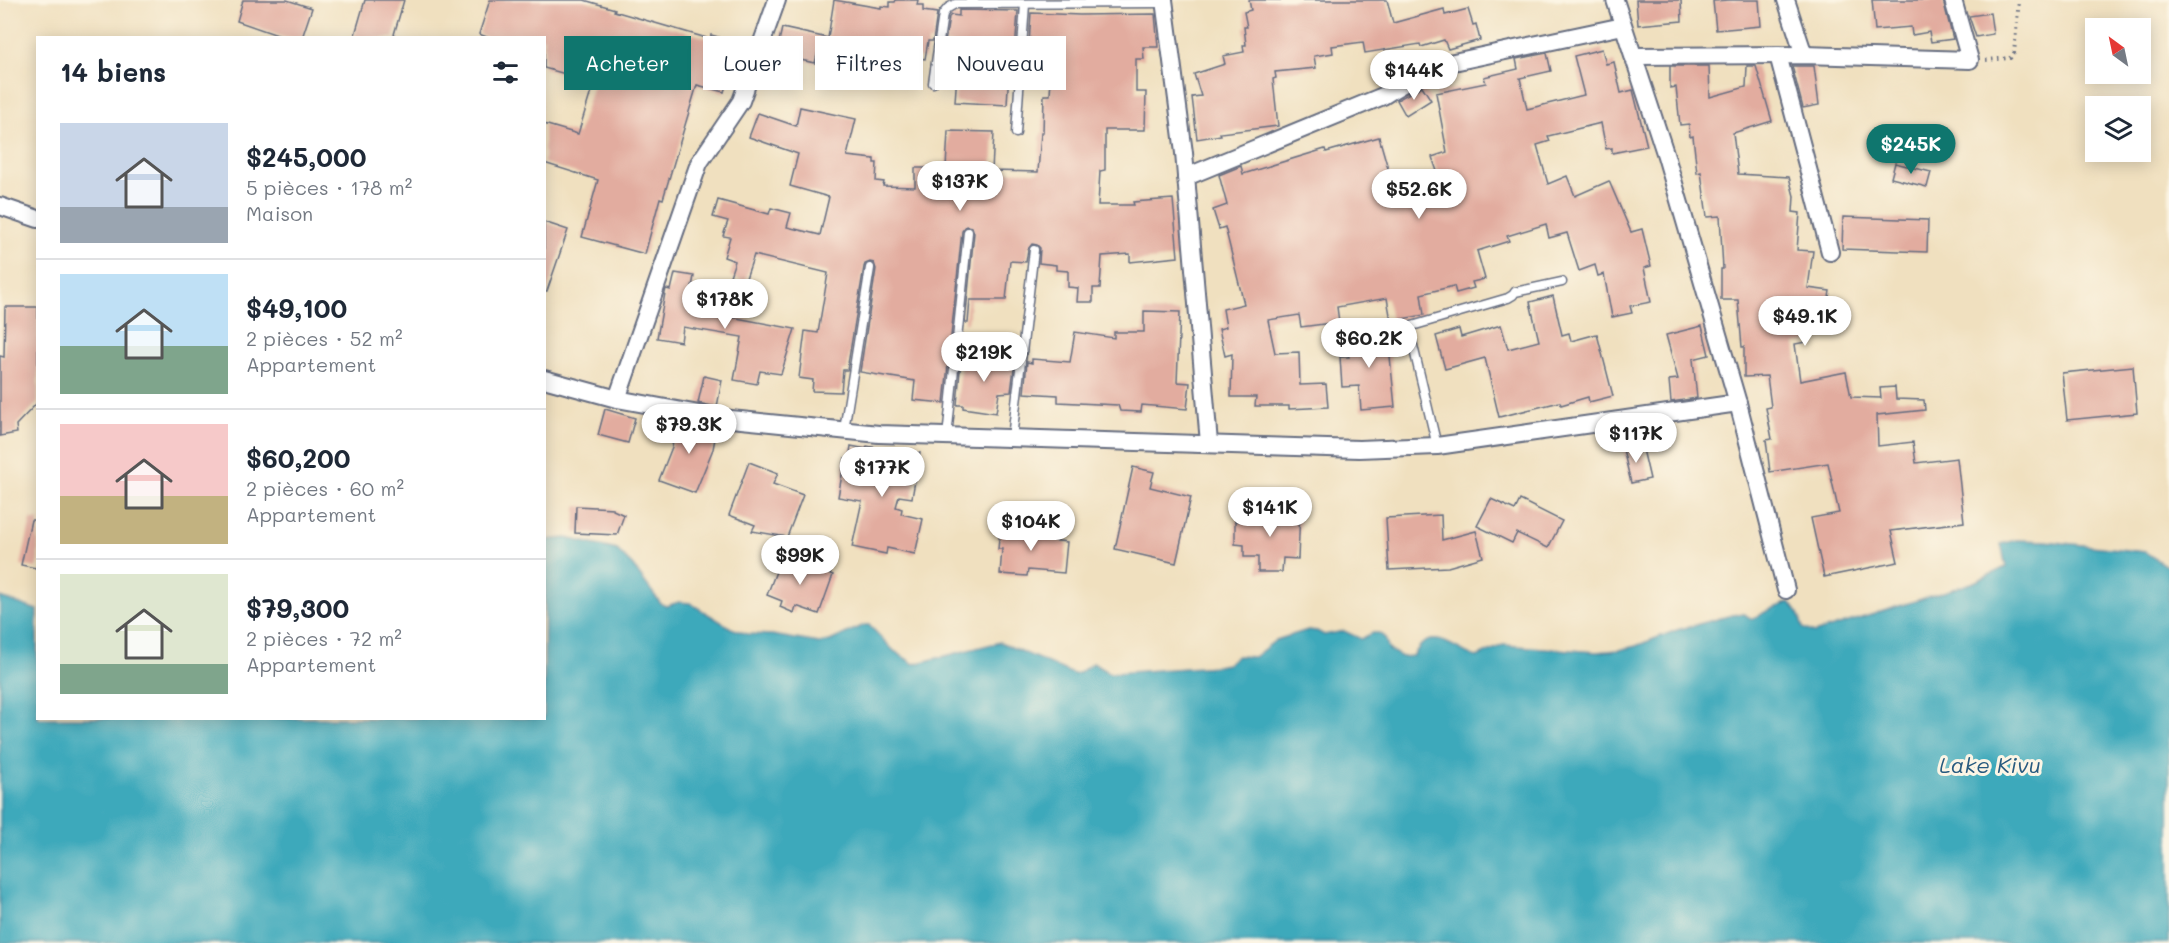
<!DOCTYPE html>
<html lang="fr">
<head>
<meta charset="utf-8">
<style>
	:root { --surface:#fff; --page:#f6f6f7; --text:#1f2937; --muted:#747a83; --line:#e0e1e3; --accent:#0f766e }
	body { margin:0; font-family:Mali,sans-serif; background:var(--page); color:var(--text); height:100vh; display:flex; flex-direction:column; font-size:22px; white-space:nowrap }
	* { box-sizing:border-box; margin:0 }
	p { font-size:20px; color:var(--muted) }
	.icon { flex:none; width:33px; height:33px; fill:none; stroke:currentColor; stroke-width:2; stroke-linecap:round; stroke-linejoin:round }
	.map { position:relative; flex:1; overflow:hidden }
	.details { position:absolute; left:36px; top:36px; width:510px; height:684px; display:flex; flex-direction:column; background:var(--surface); border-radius:0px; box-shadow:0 3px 15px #0003 }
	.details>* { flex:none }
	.top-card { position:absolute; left:564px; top:36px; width:570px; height:54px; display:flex; gap:12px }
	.needle { width:39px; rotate:327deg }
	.controls { position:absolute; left:2085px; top:18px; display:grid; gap:12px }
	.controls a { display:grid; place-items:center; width:66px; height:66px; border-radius:0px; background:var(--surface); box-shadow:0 3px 15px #0003; font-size:30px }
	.price { position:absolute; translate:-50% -51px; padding:0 14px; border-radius:21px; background:#fff; color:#222; font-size:20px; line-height:39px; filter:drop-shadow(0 2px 3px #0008) }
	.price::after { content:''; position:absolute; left:50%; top:36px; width:18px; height:14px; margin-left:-9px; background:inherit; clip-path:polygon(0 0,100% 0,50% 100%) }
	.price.current { background:var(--accent); color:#fff }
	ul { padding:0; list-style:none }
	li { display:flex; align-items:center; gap:18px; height:150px; padding:0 24px }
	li+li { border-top:2px solid var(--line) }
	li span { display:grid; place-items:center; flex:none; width:168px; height:120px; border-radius:0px; color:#555 }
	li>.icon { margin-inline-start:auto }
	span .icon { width:72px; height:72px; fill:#fffc; stroke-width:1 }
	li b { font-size:26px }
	h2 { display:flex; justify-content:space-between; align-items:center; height:72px; padding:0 24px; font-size:26px }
	.chip { padding:0 21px; border-radius:0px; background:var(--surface); box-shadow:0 3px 15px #0003; font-size:21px; line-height:54px }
	.chip.current { background:var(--accent); color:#fff }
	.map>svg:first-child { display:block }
</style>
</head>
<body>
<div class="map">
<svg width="2169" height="943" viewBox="0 0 2169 943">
	<rect width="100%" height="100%" fill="#fcf5e5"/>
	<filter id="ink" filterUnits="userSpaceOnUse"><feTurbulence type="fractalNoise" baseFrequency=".0167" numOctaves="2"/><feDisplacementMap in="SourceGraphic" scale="12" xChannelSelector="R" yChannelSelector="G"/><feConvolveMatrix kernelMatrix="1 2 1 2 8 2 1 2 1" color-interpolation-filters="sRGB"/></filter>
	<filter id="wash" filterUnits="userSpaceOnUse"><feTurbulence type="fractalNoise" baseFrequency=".008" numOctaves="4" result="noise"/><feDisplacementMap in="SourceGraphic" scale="24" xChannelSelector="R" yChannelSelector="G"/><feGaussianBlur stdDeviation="1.35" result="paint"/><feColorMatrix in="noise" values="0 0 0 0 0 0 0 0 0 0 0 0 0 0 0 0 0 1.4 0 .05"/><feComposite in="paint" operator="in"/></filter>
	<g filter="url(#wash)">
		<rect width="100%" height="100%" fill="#f0e0bf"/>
		<path fill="#3ca9bb" stroke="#2c6c8c" stroke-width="1.5" d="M567,538l50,12 16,16 28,38 5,2 13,-4 11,1 41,25 16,6 25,1 47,8 11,-2 34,-16h5l25,26 20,13 86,-22 73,32 6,-1 14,-10 16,10h6l102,-7 10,-2 10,-8 17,1 22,-17 32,-10 9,1 7,4 20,-4 17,8 12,-6h6l6,5 4,12 13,7 11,-1c3,-4 6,-9 9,-12 17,-14 39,10 55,13l26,-12 94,7 22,-2 17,-4 41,-16 55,-15 12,-1 8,5 19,-10 19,-7 8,11 5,15 11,5 158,-50 34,-16 -5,-23 15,-4 30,1 99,11 24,16v375h-2169v-346l37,13 1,108h506l1,-178z"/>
		<g id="blocks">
			<g fill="#e2ac9f">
				<path d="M243,0h44l25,8 -10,30h-16l-49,-17z"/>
				<path d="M365,0h39l-11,38h-39z"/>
				<path d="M490,0h94l31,9 -1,2 96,28 1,-4 28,8 -15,49 -27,-7 -34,114 -3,-1 -15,56 -63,-17 16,-57 -54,-17v-39l34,10 16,-52 -50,-14v-30h-55l-10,-4z"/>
				<path d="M834,0l47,8v-2l9,1v-5h5l1,-2h22l-1,5h6v6l14,2 -4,28h-5l-3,18 -14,-2 -1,11 -16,-1 1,-4 -33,-7 -1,3 -43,-8 -3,12 -39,-8 6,-27 46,10z"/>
				<path d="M1249,0h138l6,23 51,-14 1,6 23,-6 5,16 3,-1 4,16 -32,9 -4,-9 -23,7 -1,-3 -55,9 -2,-11 -31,4 1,7 -19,3 2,12 -41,4 1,6 -3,1 5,47 -58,7 1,2 -24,4 -5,-42 9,-1 -7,-22 31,-10 -2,-8 21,-4 -1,-7h3l-2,-18h3l-3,-15 7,-2z"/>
				<path d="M1636,0h45l1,21 -44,4z"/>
				<path d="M1729,0h30l2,26 -45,4 -3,-29z"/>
				<path d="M1872,0h71l10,39 -22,3 -2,-10 -17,3 -1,-8 -36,3z"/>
				<path d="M959,10l59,1 -3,40h-5l-3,54 -52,-3 4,-57 -14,-2 4,-26 2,-2 8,1z"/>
				<path d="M1031,13l49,2 75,-1 3,33h-15l1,12h-8v33h10l-1,38h-40v40l-5,1 -2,34h36l-1,-3 40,-3 5,58 -48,5v-8l-28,2 -2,32h-7v14h-16l1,-14 -10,-1v-16l-12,-1v-5l-17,-2 1,-15 -3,-3 -5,-1 -4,5 -2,13 -16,-1 -4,39h-36l-2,23h-3l9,-90 -2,-6 -6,-1 -4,5 -18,172 -31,-3 2,-19 -55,-9 16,-103 -2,-6 -4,-1 -5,2 -1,3 -17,103h-4l-2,22 -29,-1 1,-11 -14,-2 6,-47 13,2 10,-60 -74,-18 -9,26 -15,-5 5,-15 -11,-4 6,-20 -7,-1 5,-15 -15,-4 5,-17 51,14 2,-6 20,5 -4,14 33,8 9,-38 -39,-11 8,-32 -49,-17 9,-24 38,13 4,-19 56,12 -9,37 27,3v4h3l-1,18 8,1 -1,4 32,1v-19h31l2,-37 46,1 -2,39 46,1 3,-39h2l1,-38h6l3,-50h-24z"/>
				<path d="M1990,13l3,21 -17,3 -7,-21z"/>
				<path d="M1602,49l4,15 8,-2 7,31 12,-3 14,56 -35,7v-5l-6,1 -5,-26 -53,13 2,5 -13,4 11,39 19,-8 8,20 34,-15 22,51 11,-3 9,37 -7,2 7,34 -21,4 2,7 -20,4 -8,-43 -6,2 -3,-11 -16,6 -12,-38 -18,5 -3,-14 -39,12 2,5 -32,10 8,28 -13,3 2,6 -18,5 -2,-7 -33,8 3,21 -33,6 -4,-23 -50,9 2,15 -38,5 -2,-12 -31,5 7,33 24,-1 1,33 26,-1 2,23 -39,2v-3h-34l1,-9h-25l1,-43 -7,2 -6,-27 7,-2 -3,-18 21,-5 -19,-77 -6,2 -6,-19 14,-5 -8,-30 22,-9 2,8 82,-25 1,3 53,-15 18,63 47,-9 -12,-34 15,-5 -11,-59 50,-10 -2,-6 34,-8 -2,-10 31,-6 4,18 -31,7 7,31 57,-14 -10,-39z"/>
				<path d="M1670,66h39l1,31 36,-10 1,-21h9l16,55 -39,12 5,41 51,3 5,19 -1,16 7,1 -3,37 16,1 -5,37 22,3 -5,30 -23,-3 4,24 -11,2 5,37 46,-9 5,25 30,1 -1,-10 15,-1 1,12 28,1 1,10 -48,5 1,31 35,-4 3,21 41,-5 7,64 -73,9 7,31 -74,15 -13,-59 28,-5 -11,-50 -58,9 -4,-32 6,-1 -6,-31 5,-1 -4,-31 -23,1v-30h-2l-4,-47h-17v-31h2l-3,-53 -13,1 -6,-45 -4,1 -4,-37 -3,1 -1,-13 -9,1 -4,-38 -6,1z"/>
				<path d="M1792,66h22l5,39 -16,3z"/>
				<path d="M1422,86l9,14 -25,16 -9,-16z"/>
				<path d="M1895,163l36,9 -4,15 -36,-9z"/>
				<path d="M1843,217l85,3 -1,32 -85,-3z"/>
				<path d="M544,222l24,8 -21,61h-3z"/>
				<path d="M675,273l19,3 -3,17 32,6 -3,16 75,14 -14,45 -21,-3 -3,13 -23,-4 8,-43 -59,-10 -2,15 -24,-4 8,-45 1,-4 5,1z"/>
				<path d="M1553,296l9,39 7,-2 2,8 26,-7 16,62 -24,6 -1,-5 -27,8 -1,-3 -61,15 -14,-59 -40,11 -9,-33 23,-7 2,8 40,-12 7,24 31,-8 -9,-39z"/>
				<path d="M5,307h33v95l-22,23 1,8 -17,3v-80l4,1z"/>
				<path d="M1144,311l36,1 -3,70 13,1 -3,26 -45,-4 -1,7 -21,-1 -2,-6 -60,-3v-7l-34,-2 3,-31 5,1v-4l38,3 5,-30 39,6v-6h30z"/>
				<path d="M1702,326l7,29 -16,4 4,39 -26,4 -2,-22 9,-1 -12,-44z"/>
				<path d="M1386,328l3,18 6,61 -34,3 -2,-24 -17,1 -2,-30h9l-5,-20z"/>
				<path d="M987,356l28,4 -4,32 -12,1 -3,20 -33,-5v-3h-6l4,-46 25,3z"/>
				<path d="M2133,366l4,47 -70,7 -5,-47z"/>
				<path d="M704,376l18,4 -5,27 -19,-4z"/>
				<path d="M605,409l30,9 -7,25 -30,-8z"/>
				<path d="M676,420l41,8 -4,21 -18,44 -36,-13 13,-33z"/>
				<path d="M1642,445l8,34 -19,4 -8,-34z"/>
				<path d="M851,446l15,3 1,-3 38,7v-2l15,2 -8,45 -13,-2 -3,11 6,2 -1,5 22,5 -8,35 -28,-6 -1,6 -34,-7 10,-46 -24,-4 7,-39 4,1z"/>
				<path d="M749,462l29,11 -5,11 30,11 -16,42 -35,-6 3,-6 -26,-10z"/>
				<path d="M1133,467l21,5 -4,15 41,10 -15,66 -61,-14z"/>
				<path d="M1491,499l24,11 5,-10 42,21 -14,27 -31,-15 -5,10 -35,-17z"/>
				<path d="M576,506l37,2v2l11,5 -7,20 -42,-2z"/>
				<path d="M1273,509h27l-2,50 -15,-1 -1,14h-24v-15h-14v-12l-9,-1v-23h11l-1,-6 28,1z"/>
				<path d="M1441,515l1,25 34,-9 7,26 -35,10 -59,3 -3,-52z"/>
				<path d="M31,520h7v40l-2,8 -15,-3z"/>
				<path d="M1032,528l19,1 -1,11 17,2 -3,31 -36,-3 -1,6 -27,-2 2,-25h-4l2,-20 31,2z"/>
				<path d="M782,556l51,19 -14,39 -23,-8 -2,7 -14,-6 2,-6 -15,-6z"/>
			</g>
		</g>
	</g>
	<g filter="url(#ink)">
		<use href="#blocks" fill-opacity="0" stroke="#666d80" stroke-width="1.5"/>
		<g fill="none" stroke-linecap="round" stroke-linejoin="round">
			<g stroke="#666d80" stroke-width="11">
				<g id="service">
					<path d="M933,83l10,-69 5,-6 7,-4 209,-1"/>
					<path d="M1016,133l9,-129"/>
					<path d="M844,430l26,-162"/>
					<path d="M947,437l21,-205"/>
					<path d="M1012,438l22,-188"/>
					<path d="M1437,446l-28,-117 3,-3 96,-28 5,-3 2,-3 47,-10"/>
				</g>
			</g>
			<g stroke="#666d80" stroke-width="20">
				<g id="minor">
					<path d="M1164,0l20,153 25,290"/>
					<path d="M1615,0l51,156 72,247 48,187"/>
					<path d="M1786,0l18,55"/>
					<path d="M1778,55l52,197"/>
					<path d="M1633,56l171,-1 166,5 -17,-60"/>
					<path d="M1186,177l197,-81c22,-14 42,-25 66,-33l174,-37"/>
					<path d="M0,206l38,13"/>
					<path d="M544,379l73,20 104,19 158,16 480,15 78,-3 301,-43"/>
					<path d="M617,399l82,-236 42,-62 36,-101"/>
				</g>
			</g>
			<path stroke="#666d80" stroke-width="4" stroke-dasharray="1.5 4.5" stroke-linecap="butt" d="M1986,60l24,-2 4,-5 5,-53"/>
			<use href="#service" stroke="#fff" stroke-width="8"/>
			<use href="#minor" stroke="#fff" stroke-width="16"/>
		</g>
	</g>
	<g text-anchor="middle" stroke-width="6" stroke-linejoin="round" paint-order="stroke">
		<g font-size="22" font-style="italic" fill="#275a7f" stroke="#fcf5e5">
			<text x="1990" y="773">Lake Kivu</text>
		</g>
	</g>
</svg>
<div class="controls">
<a><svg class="needle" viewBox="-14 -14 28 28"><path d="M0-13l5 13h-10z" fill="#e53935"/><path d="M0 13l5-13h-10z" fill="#747a83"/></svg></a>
<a><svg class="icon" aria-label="layers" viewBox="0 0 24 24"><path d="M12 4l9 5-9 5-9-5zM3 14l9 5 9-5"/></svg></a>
</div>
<b class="price" style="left:1414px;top:101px">$144K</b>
<b class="price current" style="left:1911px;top:175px">$245K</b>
<b class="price" style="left:960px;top:212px">$137K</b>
<b class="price" style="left:1419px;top:220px">$52.6K</b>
<b class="price" style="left:725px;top:330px">$178K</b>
<b class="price" style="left:1805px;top:347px">$49.1K</b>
<b class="price" style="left:1369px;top:369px">$60.2K</b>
<b class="price" style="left:984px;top:383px">$219K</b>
<b class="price" style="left:689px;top:455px">$79.3K</b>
<b class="price" style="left:1636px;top:464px">$117K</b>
<b class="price" style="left:882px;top:498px">$177K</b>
<b class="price" style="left:1270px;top:538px">$141K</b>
<b class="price" style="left:1031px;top:552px">$104K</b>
<b class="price" style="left:800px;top:586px">$99K</b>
<div class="top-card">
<a class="chip current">Acheter</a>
<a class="chip">Louer</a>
<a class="chip">Filtres</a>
<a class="chip">Nouveau</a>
</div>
<section class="details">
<h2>14 biens<svg class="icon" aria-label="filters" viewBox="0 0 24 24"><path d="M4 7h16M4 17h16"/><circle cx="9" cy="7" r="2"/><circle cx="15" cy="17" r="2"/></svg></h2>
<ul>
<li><span style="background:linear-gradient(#c9d6e8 70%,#9aa5b1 0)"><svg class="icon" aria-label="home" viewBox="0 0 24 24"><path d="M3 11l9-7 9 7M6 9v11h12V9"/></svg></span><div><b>$245,000</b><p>5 pièces · 178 m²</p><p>Maison</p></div></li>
<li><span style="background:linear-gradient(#bfe0f5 60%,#7fa58c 0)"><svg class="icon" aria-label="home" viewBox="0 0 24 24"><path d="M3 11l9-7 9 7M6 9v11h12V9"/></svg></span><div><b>$49,100</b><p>2 pièces · 52 m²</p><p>Appartement</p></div></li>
<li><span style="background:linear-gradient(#f6c9c9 60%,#c2b280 0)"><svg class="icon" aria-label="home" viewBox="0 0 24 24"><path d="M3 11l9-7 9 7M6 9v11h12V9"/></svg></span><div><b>$60,200</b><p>2 pièces · 60 m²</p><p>Appartement</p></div></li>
<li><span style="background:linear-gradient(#dfe7d0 75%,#7fa58c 0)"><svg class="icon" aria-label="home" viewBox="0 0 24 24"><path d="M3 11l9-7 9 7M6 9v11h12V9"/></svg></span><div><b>$79,300</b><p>2 pièces · 72 m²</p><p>Appartement</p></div></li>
</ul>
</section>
</div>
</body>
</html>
